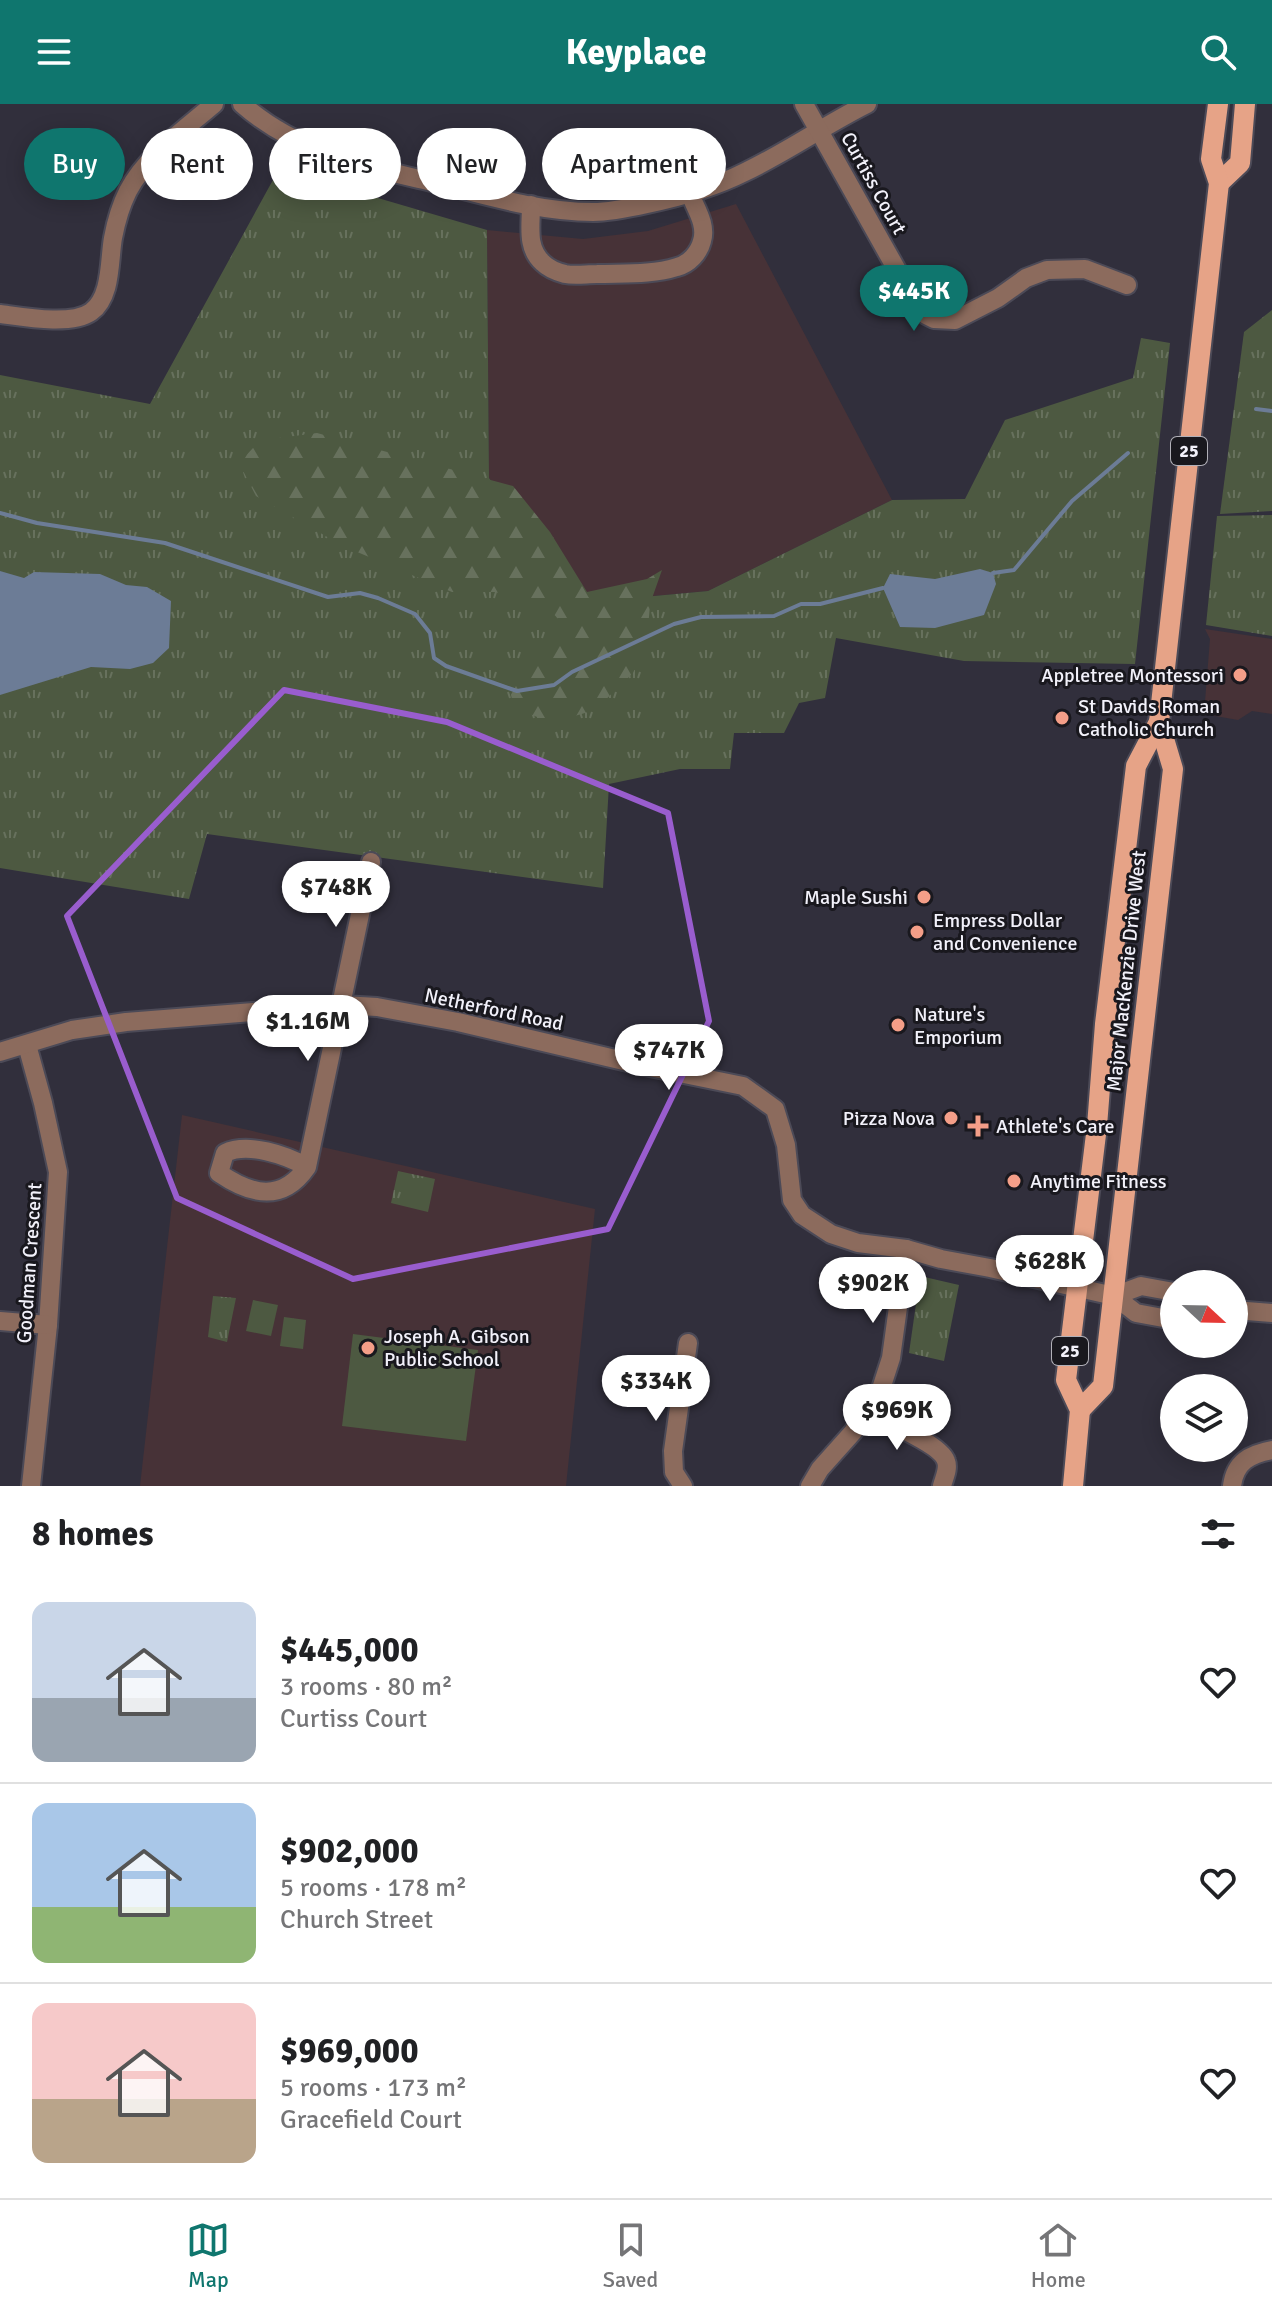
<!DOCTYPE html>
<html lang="en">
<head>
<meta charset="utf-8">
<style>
	:root { --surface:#fff; --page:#f6f6f6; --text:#202124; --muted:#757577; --line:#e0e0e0; --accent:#0f766e }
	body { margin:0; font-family:Signika,sans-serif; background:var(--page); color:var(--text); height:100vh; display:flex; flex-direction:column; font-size:30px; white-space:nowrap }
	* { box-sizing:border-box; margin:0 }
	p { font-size:26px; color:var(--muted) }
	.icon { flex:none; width:44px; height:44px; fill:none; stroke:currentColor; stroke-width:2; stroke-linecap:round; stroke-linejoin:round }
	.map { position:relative; height:1382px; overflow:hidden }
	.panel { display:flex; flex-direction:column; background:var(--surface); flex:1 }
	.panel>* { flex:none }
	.guide { position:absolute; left:24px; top:24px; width:800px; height:72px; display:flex; gap:16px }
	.needle { width:52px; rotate:112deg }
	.buttons { position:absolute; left:1160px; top:1166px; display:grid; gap:16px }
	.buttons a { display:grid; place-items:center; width:88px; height:88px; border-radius:50%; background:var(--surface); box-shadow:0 4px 20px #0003; font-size:40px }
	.price { position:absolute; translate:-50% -68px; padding:0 18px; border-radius:28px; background:#fff; color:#222; font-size:26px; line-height:52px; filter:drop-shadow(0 2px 4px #0008) }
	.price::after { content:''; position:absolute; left:50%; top:48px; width:24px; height:18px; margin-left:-12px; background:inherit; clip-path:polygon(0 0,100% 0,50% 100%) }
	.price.current { background:var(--accent); color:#fff }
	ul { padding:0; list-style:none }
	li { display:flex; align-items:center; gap:24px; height:200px; padding:0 32px }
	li+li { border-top:2px solid var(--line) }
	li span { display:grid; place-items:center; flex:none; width:224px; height:160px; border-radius:16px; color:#555 }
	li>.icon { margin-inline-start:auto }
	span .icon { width:96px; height:96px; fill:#fffc; stroke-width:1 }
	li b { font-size:34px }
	h2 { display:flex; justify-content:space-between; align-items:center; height:96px; padding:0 32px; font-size:34px }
	.pill { padding:0 28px; border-radius:36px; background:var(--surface); box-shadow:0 4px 20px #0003; font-size:28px; line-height:72px }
	.pill.current { background:var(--accent); color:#fff }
	header { display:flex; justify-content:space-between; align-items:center; height:104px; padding:0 32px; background:var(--accent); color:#fff; font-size:36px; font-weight:700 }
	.tabs { display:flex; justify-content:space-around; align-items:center; height:112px; border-top:2px solid var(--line); background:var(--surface); font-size:22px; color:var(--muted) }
	.tabs a { display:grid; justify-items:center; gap:4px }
	.tabs .current { color:var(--accent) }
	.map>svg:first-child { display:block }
</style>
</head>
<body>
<header><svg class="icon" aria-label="menu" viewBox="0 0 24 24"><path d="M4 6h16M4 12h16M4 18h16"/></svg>Keyplace<svg class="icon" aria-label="search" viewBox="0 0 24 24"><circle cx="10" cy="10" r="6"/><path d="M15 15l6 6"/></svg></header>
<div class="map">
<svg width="1272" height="1382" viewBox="0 0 1272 1382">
	<defs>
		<pattern id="grass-tufts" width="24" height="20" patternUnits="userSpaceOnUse" patternTransform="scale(2)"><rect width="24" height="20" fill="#4d5941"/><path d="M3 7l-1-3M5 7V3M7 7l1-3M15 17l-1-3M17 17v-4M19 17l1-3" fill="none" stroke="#67715d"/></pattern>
		<pattern id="forest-firs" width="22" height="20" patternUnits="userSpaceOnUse" patternTransform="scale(2)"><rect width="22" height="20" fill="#4d5941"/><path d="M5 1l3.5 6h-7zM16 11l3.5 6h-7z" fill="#67715d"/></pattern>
	</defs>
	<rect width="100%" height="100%" fill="#312f3c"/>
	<g fill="#473237">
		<path d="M736,100l156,296 -184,91 -131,12 -88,-125 -2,-248 96,9 65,-8z"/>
		<path d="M1205,525l67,10v75l-20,-3 -14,9 -34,-6 6,-75z"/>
		<path d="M182,1011l413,94 -29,277h-426z"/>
	</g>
	<g fill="url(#grass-tufts)">
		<path d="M279,65l208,61 2,248 89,125 130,-12 184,-91 73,-1 40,-79 128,-42 8,-40 29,5 -35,321 -171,-3 -128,-23 -11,60 -26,5 -15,30h-50l-4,36h-50l-71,15 -6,104 -396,-54 -18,65 -189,-31v-493l150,29z"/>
		<path d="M1272,206v201l-52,3 24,-182z"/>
		<path d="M1272,411v121l-66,-11 11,-109z"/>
		<path d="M398,1067l37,8 -7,33 -37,-9z"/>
		<path d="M920,1172l39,9 -15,76 -35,-8z"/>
		<path d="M213,1192l23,2 -9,44 -19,-5z"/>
		<path d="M284,1213l22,3 -3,29 -23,-3z"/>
	</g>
	<path fill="url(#forest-firs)" d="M317,329l196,53 37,46 37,60 60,-13 15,-9 -12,34 -3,38 -14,31 -38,37 -44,13 -37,-16 -4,-16 18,-33 25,-12 15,-18 -25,-24 -48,-12h-43l-109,-46 -87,-50 -17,-33 14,-15 26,-10z"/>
	<g fill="#4d5941">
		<path d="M253,1196l25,5 -7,31 -25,-5z"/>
		<path d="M353,1230l125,16 -12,91 -124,-15z"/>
	</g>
	<g fill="#6c7c96">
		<path d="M980,465l13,4 3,11 -12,31 -49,13 -35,-1 -17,-39 7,-14 45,5z"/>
		<path d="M0,467l24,7 10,-6 66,2 26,11 21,2 24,14 -2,47 -16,15 -23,6 -39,-2 -91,28z"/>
	</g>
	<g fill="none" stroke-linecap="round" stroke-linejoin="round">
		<g stroke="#6c7c96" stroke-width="4">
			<path d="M1256,305l16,2"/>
			<path d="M0,409l37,10 128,20 163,54 32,-4 18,5 37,16 15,19 4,25 12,8 71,25 37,-6 18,-13 102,-48 27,-7 73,-1 27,-12h19l63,-16"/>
			<path d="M993,469l21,-3 58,-69 56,-48"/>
		</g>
		<g stroke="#4c4a57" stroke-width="22">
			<g id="minor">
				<path d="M242,0c51,45 113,60 177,75 57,13 115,33 174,33 18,0 36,-4 54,-8 34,-7 66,-16 98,-32 42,-20 80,-47 122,-68"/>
				<path d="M804,0l98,175 24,36 8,4 21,1 43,-22 28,-20 21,-8 38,-1 42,16"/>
				<path d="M531,101c0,21 -5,43 12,58 6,6 14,9 22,11 10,2 21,0 32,0 26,-1 55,1 80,-7 12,-3 22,-14 25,-26 5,-16 -6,-32 -12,-47"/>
				<path d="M0,210c23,3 71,12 91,-2 21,-15 18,-52 22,-74 3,-16 8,-33 15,-47 19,-36 56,-61 86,-87"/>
				<path d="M27,941l16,58 15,69 -10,153 -17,161"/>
				<path d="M0,948l72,-22 54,-8 216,-17 35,2 81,15 187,44 98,20 32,23 11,36 6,55 10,15 29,19 27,9 48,6 35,10 49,9 124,28 22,17 38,7"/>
				<path d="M307,1063c-21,-12 -59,-25 -82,-14l-6,20c32,22 63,30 88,-6l64,-305"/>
				<path d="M1114,1192l27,-10 33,6"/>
				<path d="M1234,1206l38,3"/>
				<path d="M0,1217l48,4"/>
				<path d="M866,1308c18,9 75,32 80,49 3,8 -2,17 -4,25"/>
				<path d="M683,1382l-9,-14 -1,-21 15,-108"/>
				<path d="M810,1382l10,-17 33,-37 28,-43 10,-31 15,-109"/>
				<path d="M1232,1382c3,-24 18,-32 40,-36"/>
			</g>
		</g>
		<g stroke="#4c4a57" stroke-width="24">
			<g id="major">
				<path d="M1219,79l21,-20 5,-59"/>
				<path d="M1080,1306l23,-24 70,-617 -14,-47"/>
				<path d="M1073,1382l7,-76 -14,-30 31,-254 8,-102 31,-258 23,-44 60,-539 -8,-24 7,-55"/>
			</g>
		</g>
		<use href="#minor" stroke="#8c6b5d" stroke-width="18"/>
		<use href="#major" stroke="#e6a387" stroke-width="20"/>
	</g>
	<path fill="none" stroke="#995dce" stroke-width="6" stroke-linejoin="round" d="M284,586l163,32 221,91 41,208 -101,208 -255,50 -176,-81 -110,-282z"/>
	<g fill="#f49e88" stroke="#19181e" stroke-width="3">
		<circle cx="1240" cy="571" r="8"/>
		<circle cx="1062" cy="614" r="8"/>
		<circle cx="924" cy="793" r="8"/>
		<circle cx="917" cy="828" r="8"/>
		<circle cx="898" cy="921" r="8"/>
		<circle cx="951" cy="1014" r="8"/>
		<path d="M974 1010h8v8h8v8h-8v8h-8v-8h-8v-8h8z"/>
		<circle cx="1014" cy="1077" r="8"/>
		<circle cx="368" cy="1244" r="8"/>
	</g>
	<g text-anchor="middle" stroke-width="6" stroke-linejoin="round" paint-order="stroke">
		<g fill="#19181e" stroke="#b1b0b8" stroke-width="2">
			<rect x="1171" y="333" width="36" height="28" rx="6"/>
			<rect x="1052" y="1233" width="36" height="28" rx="6"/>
		</g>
		<g font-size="18" font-weight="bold" fill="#f2f1fa">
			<text x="1189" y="353">25</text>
			<text x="1070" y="1253">25</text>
		</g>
		<g font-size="20" fill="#f2f1fa" stroke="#19181e">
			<text transform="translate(874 79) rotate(61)" y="7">Curtiss Court</text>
			<text transform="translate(1126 867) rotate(-84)" y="7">Major MacKenzie Drive West</text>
			<text transform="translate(494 905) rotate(12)" y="7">Netherford Road</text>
			<text transform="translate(29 1159) rotate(-86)" y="7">Goodman Crescent</text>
		</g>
		<g font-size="20" fill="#f2f1fa" stroke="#19181e" text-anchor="start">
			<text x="1224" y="578" text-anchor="end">Appletree Montessori</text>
			<text x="1078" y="609">St Davids Roman<tspan x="1078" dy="23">Catholic Church</tspan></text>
			<text x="908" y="800" text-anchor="end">Maple Sushi</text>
			<text x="933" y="823">Empress Dollar<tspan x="933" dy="23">and Convenience</tspan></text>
			<text x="914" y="917">Nature's<tspan x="914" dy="23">Emporium</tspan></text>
			<text x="935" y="1021" text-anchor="end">Pizza Nova</text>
			<text x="996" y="1029">Athlete's Care</text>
			<text x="1030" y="1084">Anytime Fitness</text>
			<text x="384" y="1239">Joseph A. Gibson<tspan x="384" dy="23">Public School</tspan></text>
		</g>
	</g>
</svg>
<div class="buttons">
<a><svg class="needle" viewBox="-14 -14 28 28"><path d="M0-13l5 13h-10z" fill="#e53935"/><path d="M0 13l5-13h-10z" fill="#757577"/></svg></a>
<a><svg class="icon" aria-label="layers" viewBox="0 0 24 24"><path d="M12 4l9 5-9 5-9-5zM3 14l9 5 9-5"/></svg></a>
</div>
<b class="price current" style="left:914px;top:229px">$445K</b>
<b class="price" style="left:336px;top:825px">$748K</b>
<b class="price" style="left:308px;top:959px">$1.16M</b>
<b class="price" style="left:669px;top:988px">$747K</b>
<b class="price" style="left:1050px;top:1199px">$628K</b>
<b class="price" style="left:873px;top:1221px">$902K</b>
<b class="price" style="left:656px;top:1319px">$334K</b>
<b class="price" style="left:897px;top:1348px">$969K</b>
<div class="guide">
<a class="pill current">Buy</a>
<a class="pill">Rent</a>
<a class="pill">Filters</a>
<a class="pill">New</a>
<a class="pill">Apartment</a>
</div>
</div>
<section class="panel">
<h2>8 homes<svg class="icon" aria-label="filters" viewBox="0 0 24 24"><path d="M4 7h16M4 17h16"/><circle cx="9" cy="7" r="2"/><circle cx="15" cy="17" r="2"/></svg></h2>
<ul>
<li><span style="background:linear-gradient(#c9d6e8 60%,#9aa5b1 0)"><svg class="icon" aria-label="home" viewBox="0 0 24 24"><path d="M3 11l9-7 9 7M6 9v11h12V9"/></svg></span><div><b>$445,000</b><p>3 rooms · 80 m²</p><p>Curtiss Court</p></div><svg class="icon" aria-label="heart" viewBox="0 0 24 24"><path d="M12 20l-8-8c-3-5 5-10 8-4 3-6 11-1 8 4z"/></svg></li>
<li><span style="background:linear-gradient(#a9c7e8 65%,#8fb573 0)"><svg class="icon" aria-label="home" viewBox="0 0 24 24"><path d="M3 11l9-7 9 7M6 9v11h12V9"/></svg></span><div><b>$902,000</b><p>5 rooms · 178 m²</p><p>Church Street</p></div><svg class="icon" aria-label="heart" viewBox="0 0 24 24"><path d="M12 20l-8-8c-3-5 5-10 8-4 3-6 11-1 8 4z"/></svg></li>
<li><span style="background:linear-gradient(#f6c9c9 60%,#b9a48a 0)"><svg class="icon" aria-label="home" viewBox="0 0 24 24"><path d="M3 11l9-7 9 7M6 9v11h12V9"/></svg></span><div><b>$969,000</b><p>5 rooms · 173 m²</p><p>Gracefield Court</p></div><svg class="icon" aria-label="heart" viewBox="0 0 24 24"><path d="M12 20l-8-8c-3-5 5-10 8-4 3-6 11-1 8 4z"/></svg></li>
</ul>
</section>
<nav class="tabs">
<a class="current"><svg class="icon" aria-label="map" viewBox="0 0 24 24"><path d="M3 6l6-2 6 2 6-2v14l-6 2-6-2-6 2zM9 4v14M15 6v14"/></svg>Map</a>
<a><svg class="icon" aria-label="saved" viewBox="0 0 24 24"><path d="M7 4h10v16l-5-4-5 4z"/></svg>Saved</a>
<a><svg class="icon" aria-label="home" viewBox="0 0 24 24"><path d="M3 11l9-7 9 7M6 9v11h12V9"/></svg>Home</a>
</nav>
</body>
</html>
